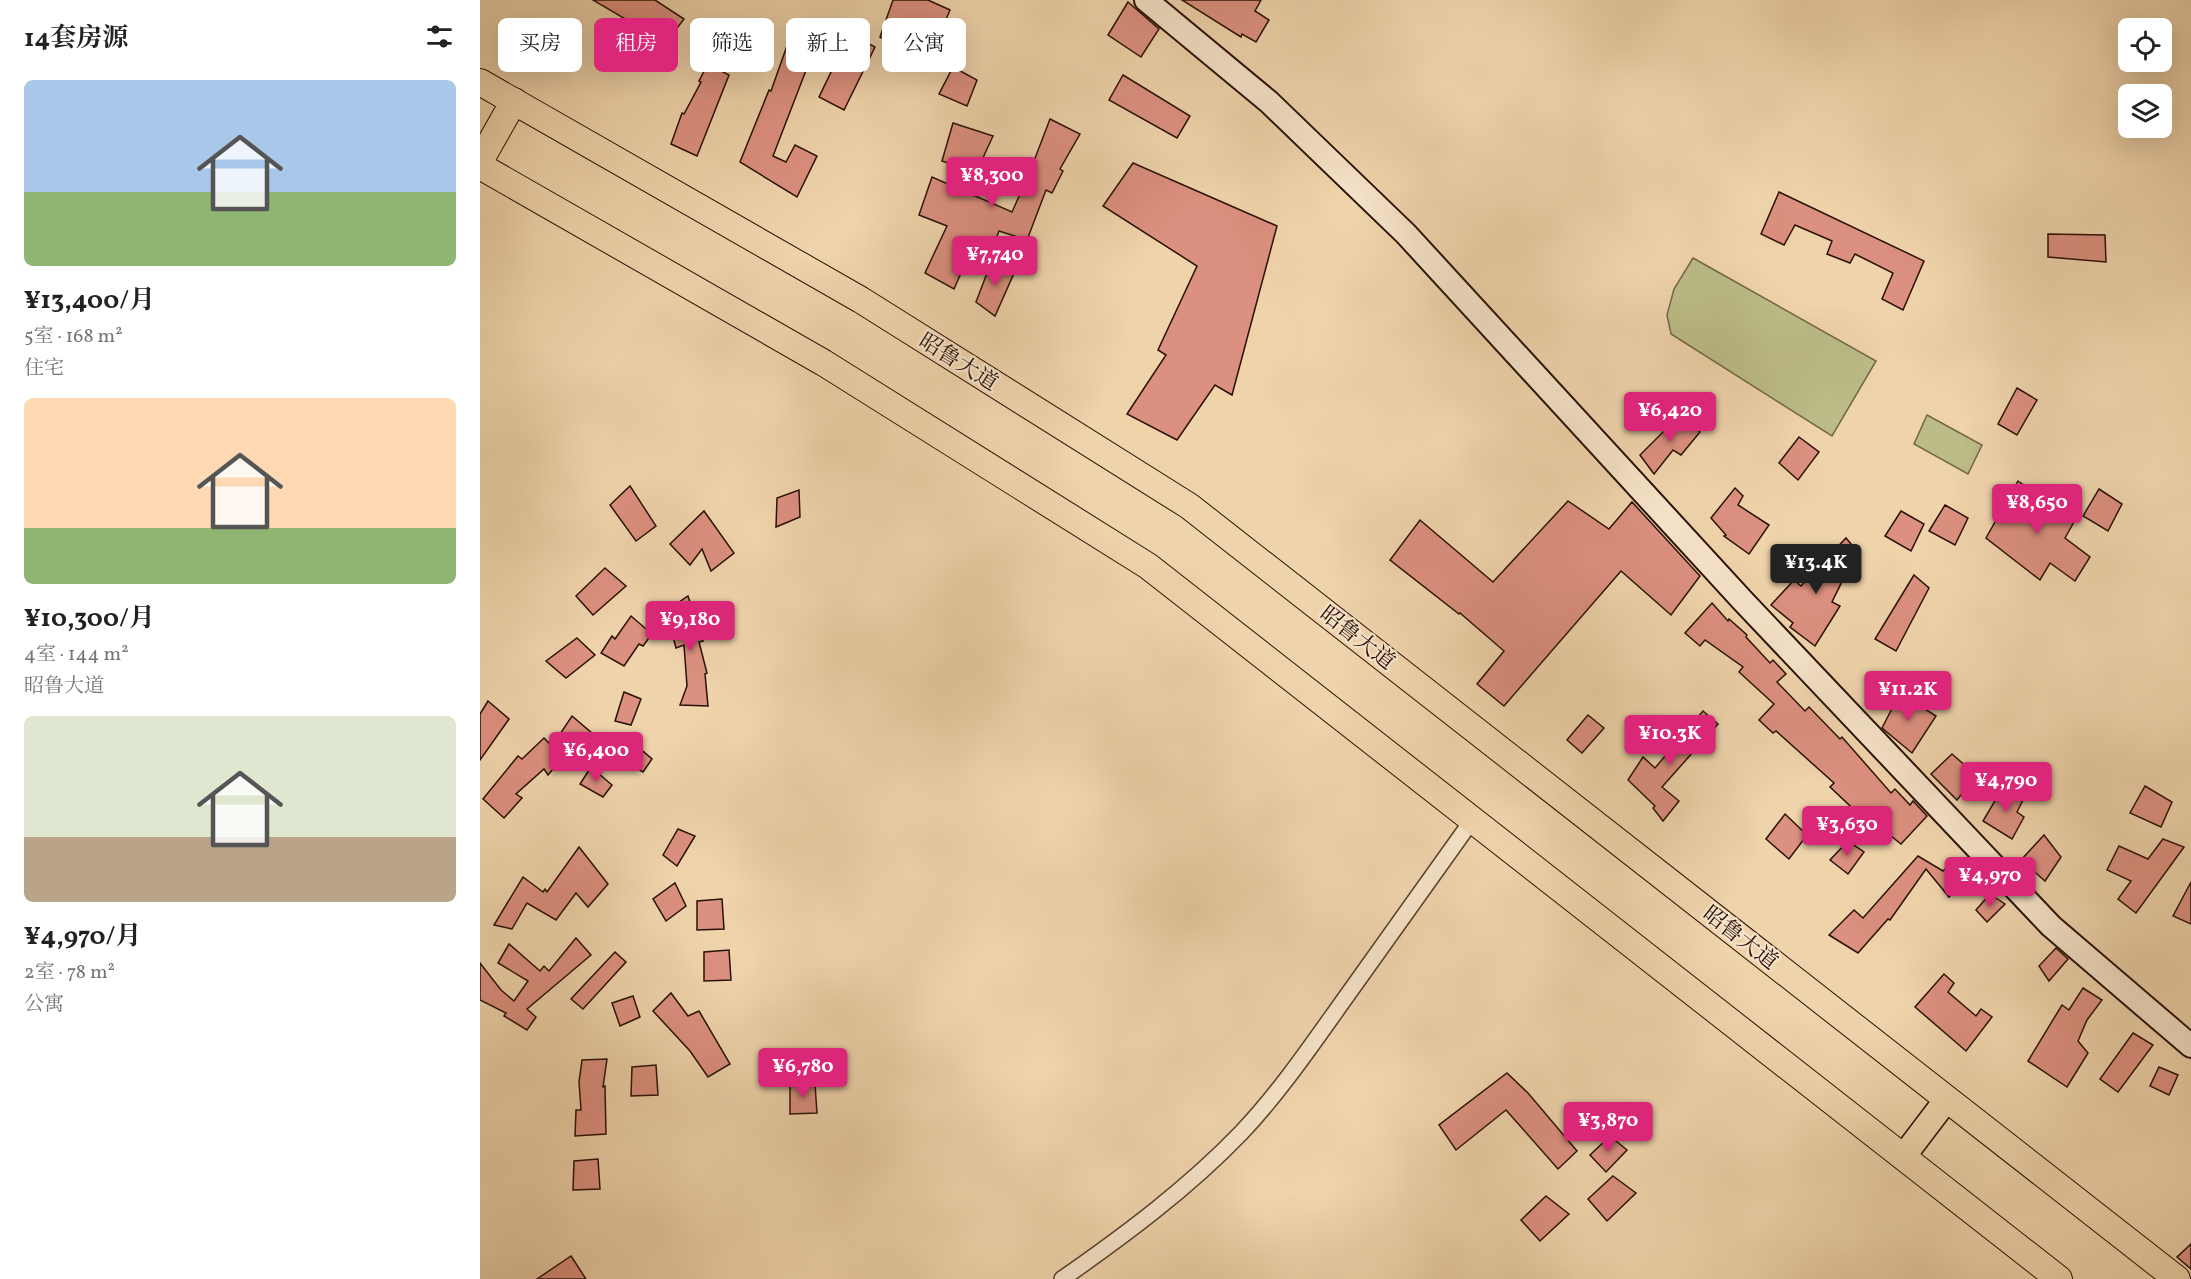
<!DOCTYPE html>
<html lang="zh">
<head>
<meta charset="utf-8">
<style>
	:root { --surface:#fff; --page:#f6f6f6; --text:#222; --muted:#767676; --accent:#db2777 }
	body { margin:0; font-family:Vollkorn,"Noto Serif SC",serif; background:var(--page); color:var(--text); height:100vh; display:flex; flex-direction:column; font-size:22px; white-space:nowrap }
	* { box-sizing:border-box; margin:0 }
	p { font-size:20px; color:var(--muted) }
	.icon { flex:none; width:33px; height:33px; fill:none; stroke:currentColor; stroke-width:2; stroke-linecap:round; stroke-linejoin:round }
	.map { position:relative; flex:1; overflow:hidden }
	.panel { display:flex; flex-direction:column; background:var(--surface); width:480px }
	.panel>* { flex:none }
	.banner { position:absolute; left:18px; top:18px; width:570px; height:54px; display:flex; gap:12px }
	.controls { position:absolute; left:1638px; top:18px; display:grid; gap:12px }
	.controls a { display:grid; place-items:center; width:54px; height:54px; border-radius:9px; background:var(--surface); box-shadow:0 6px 24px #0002; font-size:30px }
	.price { position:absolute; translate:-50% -51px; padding:0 14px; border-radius:6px; background:var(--accent); color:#fff; font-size:20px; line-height:39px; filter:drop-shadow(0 2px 3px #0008) }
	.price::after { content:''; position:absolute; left:50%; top:36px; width:18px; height:14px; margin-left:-9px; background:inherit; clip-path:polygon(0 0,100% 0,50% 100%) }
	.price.on { background:#222; color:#fff }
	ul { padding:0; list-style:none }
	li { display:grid; align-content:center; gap:12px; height:318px; padding:0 24px }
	li span { display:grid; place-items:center; height:186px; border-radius:9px; color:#555 }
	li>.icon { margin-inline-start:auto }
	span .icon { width:108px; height:108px; fill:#fffc; stroke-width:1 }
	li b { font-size:26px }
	h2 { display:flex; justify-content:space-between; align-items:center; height:72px; padding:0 24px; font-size:26px }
	.tag { padding:0 21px; border-radius:9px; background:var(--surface); box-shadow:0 6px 24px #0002; font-size:21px; line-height:54px }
	.tag.on { background:var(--accent); color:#fff }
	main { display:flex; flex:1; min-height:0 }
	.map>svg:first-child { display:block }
</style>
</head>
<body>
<main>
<section class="panel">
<h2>14套房源<svg class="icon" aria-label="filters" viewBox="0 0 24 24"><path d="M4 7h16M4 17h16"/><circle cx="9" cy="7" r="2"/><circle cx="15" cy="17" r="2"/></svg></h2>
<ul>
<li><span style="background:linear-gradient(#a9c7e8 60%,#8fb573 0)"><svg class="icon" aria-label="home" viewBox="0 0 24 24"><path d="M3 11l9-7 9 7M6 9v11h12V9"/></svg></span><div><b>¥13,400/月</b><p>5室 · 168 m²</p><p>住宅</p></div></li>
<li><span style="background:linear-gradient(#ffd9b3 70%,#8fb573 0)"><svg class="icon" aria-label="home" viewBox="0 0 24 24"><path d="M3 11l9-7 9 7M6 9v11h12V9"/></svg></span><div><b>¥10,300/月</b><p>4室 · 144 m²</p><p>昭鲁大道</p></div></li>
<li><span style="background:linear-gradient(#dfe7d0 65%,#b9a48a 0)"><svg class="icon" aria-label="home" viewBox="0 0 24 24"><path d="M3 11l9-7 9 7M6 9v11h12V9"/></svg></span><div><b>¥4,970/月</b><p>2室 · 78 m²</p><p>公寓</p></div></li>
</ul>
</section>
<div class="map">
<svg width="1711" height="1279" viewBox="0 0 1711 1279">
	<rect width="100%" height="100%" fill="#efd3ab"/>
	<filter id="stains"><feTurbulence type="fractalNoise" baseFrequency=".00333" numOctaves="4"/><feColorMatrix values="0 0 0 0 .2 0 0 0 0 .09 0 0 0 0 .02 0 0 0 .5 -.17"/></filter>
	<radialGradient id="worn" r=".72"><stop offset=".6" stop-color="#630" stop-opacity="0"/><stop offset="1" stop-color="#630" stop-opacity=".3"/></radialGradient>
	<g fill="#bbbc87" stroke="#726647" stroke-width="1.5">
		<path d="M1213,258l183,103 -44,75 -161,-102 -4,-19 7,-26z"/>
		<path d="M1447,415l55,30 -14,29 -54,-30z"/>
	</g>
	<g fill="#dc907f" stroke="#291107" stroke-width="1.5">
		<path d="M113,0h62l29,19 -18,24z"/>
		<path d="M413,0h35l22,10 -8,19 -3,-2 -15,32 -44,-22z"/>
		<path d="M702,0h79l-6,11 14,9 -13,22 -14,-8 -1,3z"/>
		<path d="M648,2l31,27 -18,28 -33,-22z"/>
		<path d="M314,26l49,22 8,-14 24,13 -31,63 -25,-13 13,-27 -22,-10 -37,96 13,6 9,-17 22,11 -20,41 -57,-35 29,-72 2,1z"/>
		<path d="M228,64l21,11 -32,81 -26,-12 11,-31 2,1 17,-32 -2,-1z"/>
		<path d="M473,67l24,13 -10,26 -28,-12z"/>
		<path d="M643,75l67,41 -13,22 -68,-38z"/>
		<path d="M570,119l30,15 -20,35 3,2 -11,22 -6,-3 -19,50 -28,-9 -5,13 -17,-7 -23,52 -29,-16 22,-47 -28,-11 13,-38 80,35 8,-18 1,1z"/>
		<path d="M473,123l40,13 -17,37 -34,-12z"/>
		<path d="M653,163l144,63 -45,169 -17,-10 -38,55 -50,-26 39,-59 -8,-5 39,-84 -94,-60z"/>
		<path d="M1299,192l145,69 -21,49 -21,-11 11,-26 -38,-19 -5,9 -23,-9 5,-13 -37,-16 -11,20 -23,-11z"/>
		<path d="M1568,234l57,1 1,27 -58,-5z"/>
		<path d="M512,260l23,11 -20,45 -19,-14z"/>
		<path d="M1537,388l20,12 -20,35 -19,-11z"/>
		<path d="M1202,413l18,19 -19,23 -8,-5 -19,24 -14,-19z"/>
		<path d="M1319,437l20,15 -21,28 -19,-17z"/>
		<path d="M1538,481l57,39 -10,18 25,19 -15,24 -25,-18 -10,17 -54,-42z"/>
		<path d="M150,486l26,40 -20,15 -26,-36z"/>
		<path d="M1255,488l8,8 -5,9 31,20 -20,29 -25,-18 2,-1 -15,-17z"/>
		<path d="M1619,489l23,15 -14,27 -25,-15z"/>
		<path d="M319,490l1,27 -24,10 1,-29z"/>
		<path d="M1088,501l41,28 23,-27 68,74 -29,39 -50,-44 -117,135 -27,-22 27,-33 -44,-38 -1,1 -69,-54 30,-40 73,62z"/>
		<path d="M1465,505l23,13 -13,27 -26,-14z"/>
		<path d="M224,511l30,42 -23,18 -9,-22 -12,16 -20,-21z"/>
		<path d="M1421,511l23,13 -13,27 -26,-15z"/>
		<path d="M1366,538l11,13 -25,51 8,4 -25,40 -25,-19 3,-4 -22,-18 23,-25 7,6z"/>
		<path d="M125,568l21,18 -33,29 -17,-19z"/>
		<path d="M1434,575l15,13 -33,63 -21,-12z"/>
		<path d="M208,596l15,45 -4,1 8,31 -2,1 3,32 -28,-1 7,-19 -3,-41 -8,3 -10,-37z"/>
		<path d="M1232,603l16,18 1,-2 18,16 -1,2 24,26 3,-3 13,14 -9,8 28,29 4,-4 31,32 2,-2 49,56 4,-4 15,16 3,-4 14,15 -26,28 -35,-28 -2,3 -34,-32 4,-4 -58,-52 -3,2 -14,-13 15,-16 -35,-32 4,-5 -38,-27 -5,6 -15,-13z"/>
		<path d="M151,616l21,18 -9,12 -4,-2 -15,22 -23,-13 11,-17 3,3z"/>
		<path d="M97,638l18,17 -29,23 -20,-17z"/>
		<path d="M144,692l17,7 -10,26 -16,-4z"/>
		<path d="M1420,693l36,23 -24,37 -30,-25z"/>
		<path d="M8,701l21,18 -29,41v-46z"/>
		<path d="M1223,711l15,13 -56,63 17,14 -16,20 -10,-13 2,-2 -27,-26 15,-23 12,11z"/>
		<path d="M1108,715l16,13 -22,25 -15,-13z"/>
		<path d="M92,716l21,18 -9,13 -8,-5 -28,33 -4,-6 -28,25 6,4 -18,20 -21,-19 35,-43 4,3 22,-21 8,8z"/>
		<path d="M151,741l21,18 -9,13 -23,-14z"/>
		<path d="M1472,754l24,21 -19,25 -26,-26z"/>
		<path d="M111,767l21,18 -9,12 -23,-13z"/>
		<path d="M1665,786l27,16 -11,25 -31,-14z"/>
		<path d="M1523,787l21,11 -7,14 7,5 -12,22 -29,-18z"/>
		<path d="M1305,814l22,21 -18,24 -23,-20z"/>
		<path d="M198,829l17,7 -18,30 -14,-11z"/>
		<path d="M1564,835l17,22 -16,24 -24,-21z"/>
		<path d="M1683,839l21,8 -48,66 -18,-14 13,-18 -24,-11 12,-24 29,13z"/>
		<path d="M1368,841l16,11 -16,22 -18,-14z"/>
		<path d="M99,847l29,37 -20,23 -12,-14 -20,27 -29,-17 -15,26 -18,-4 29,-48 20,15 2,-3 2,3z"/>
		<path d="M1438,856l25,15 6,-6 17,14 -17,18 -23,-28 -36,51 -2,-1 -30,34 -29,-18 25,-25 9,8z"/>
		<path d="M1711,882v42l-18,-8z"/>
		<path d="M195,883l11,23 -20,15 -13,-22z"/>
		<path d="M1510,894l15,10 -18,18 -11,-12z"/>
		<path d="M242,899l2,30 -27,1v-29z"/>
		<path d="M96,938l15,17 -64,54 9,8 -9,13 -23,-14 2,-3 -26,-13v-37l21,27 13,11 14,-20 -30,-18 11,-19 31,27 4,-5 5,5z"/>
		<path d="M1576,948l12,11 -19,22 -10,-15z"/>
		<path d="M249,950l2,30 -27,1v-29z"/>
		<path d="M135,952l11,10 -43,47 -12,-10z"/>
		<path d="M1464,974l10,9 -6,9 28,24 5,-7 11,8 -26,34 -51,-44z"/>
		<path d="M1603,988l19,12 -15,20 -9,21 10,12 -21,34 -39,-26 34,-56 7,5z"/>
		<path d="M191,993l17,23 11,-5 31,53 -22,13 -18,-26 -37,-40z"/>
		<path d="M153,996l7,21 -20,9 -8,-23z"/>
		<path d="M1653,1033l20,12 -35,47 -18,-13z"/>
		<path d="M127,1059l-4,28 2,-1 1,48 -31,2 1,-26h5l-2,-28 3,-22z"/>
		<path d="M176,1065l2,30 -27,1 1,-29z"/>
		<path d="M1679,1067l19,8 -9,20 -19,-9z"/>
		<path d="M1027,1073l21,20 49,58 -19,18 -52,-59 -50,40 -17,-25z"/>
		<path d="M335,1084l2,29 -27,1v-29z"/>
		<path d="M1130,1136l17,14 -21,22 -16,-17z"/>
		<path d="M118,1159l2,30 -27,1 1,-29z"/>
		<path d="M1133,1176l23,17 -29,28 -19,-22z"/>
		<path d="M1066,1196l23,18 -29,27 -19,-21z"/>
		<path d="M1711,1244v25l-14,-12z"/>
		<path d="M91,1256l15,23h-49z"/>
	</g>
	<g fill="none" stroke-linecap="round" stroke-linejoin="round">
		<g stroke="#5a4230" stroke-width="18">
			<path id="minor" d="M582,1279c63,-44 125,-90 179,-146 39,-41 72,-90 105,-136 42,-59 85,-119 127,-178"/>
		</g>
		<g stroke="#291107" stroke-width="26">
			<path id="secondary" d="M666,0l123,102 137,132 337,367 308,325 140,120"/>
		</g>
		<g stroke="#291107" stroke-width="27">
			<path id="primary" d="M1423,1157l44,-58"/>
		</g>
		<g stroke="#291107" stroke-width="28">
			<g id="trunk">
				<path d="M0,82l381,218 328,206 988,773"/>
				<path d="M0,161l34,-60"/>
				<path d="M0,166l344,197 324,203 911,713"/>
			</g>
		</g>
		<use href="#minor" stroke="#f5e2c8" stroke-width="15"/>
		<use href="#secondary" stroke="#f5e2c8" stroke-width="22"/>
		<use href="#primary" stroke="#efd3ab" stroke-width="24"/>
		<use href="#trunk" stroke="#efd3ab" stroke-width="26"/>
	</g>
	<g text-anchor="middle" stroke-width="4.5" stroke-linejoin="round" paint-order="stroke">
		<g font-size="22" fill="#291107" stroke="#f5e2c8">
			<text transform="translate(479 361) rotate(32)" y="8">昭鲁大道</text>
			<text transform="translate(878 637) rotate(38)" y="8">昭鲁大道</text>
			<text transform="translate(1261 937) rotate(38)" y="8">昭鲁大道</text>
		</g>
	</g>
	<rect width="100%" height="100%" filter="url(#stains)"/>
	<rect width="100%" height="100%" fill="url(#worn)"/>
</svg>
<div class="controls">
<a><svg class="icon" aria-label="locate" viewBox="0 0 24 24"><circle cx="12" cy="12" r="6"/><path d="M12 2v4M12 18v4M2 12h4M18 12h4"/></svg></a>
<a><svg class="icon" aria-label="layers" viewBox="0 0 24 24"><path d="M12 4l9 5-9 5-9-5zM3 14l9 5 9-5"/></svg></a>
</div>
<b class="price" style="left:512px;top:208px">¥8,300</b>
<b class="price" style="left:515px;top:287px">¥7,740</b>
<b class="price" style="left:1190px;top:443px">¥6,420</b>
<b class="price" style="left:1557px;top:535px">¥8,650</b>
<b class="price on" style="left:1336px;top:595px">¥13.4K</b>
<b class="price" style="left:210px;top:652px">¥9,180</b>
<b class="price" style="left:1428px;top:722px">¥11.2K</b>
<b class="price" style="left:1190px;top:766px">¥10.3K</b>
<b class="price" style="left:116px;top:783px">¥6,400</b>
<b class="price" style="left:1526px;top:813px">¥4,790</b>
<b class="price" style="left:1367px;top:857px">¥3,630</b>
<b class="price" style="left:1510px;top:908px">¥4,970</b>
<b class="price" style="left:323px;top:1099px">¥6,780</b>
<b class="price" style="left:1128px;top:1153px">¥3,870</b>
<div class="banner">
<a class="tag">买房</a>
<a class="tag on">租房</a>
<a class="tag">筛选</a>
<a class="tag">新上</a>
<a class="tag">公寓</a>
</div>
</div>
</main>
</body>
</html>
